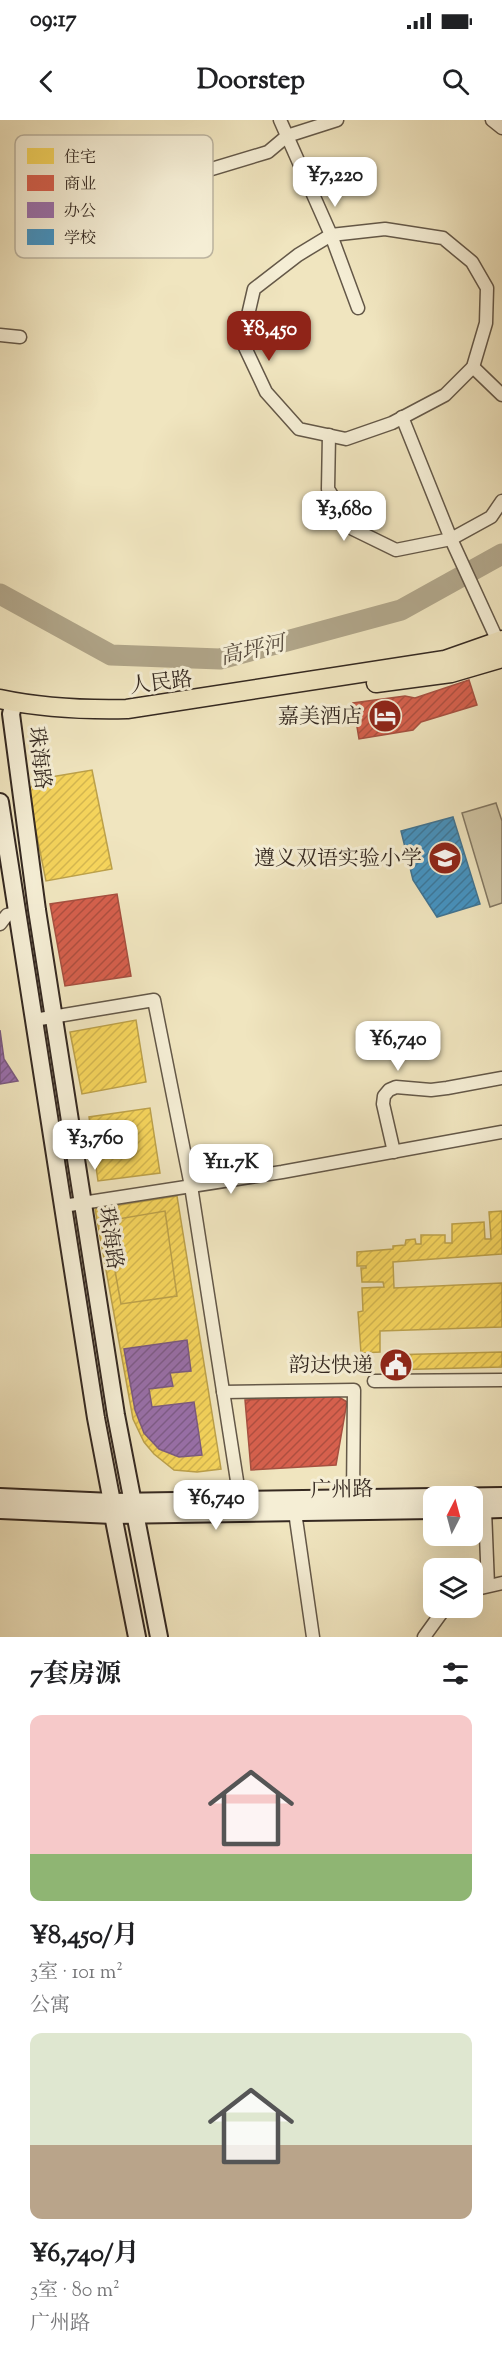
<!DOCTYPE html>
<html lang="zh">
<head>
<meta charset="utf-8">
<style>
	:root { --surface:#fff; --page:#f2f2f2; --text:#202124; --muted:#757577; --accent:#8f2418 }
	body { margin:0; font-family:"Sorts Mill Goudy","Noto Serif SC",serif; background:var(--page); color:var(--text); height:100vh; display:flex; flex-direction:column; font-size:22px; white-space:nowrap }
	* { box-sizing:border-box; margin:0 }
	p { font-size:20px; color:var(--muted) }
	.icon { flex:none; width:33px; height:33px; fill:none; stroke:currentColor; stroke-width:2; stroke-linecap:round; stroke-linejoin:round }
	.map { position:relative; height:1517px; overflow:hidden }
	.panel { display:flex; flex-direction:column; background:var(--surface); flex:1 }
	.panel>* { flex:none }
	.needle { width:39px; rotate:6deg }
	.buttons { position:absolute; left:423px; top:1366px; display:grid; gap:12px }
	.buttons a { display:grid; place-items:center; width:60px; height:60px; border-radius:12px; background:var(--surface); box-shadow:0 6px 24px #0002; font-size:30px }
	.price { position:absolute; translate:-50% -51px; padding:0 14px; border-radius:12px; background:#fff; color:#222; font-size:20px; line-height:39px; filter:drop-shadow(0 2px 3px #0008) }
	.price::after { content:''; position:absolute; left:50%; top:36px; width:18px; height:14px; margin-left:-9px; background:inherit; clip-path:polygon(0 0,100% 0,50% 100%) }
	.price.current { background:var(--accent); color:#fff }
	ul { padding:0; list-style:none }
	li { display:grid; align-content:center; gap:12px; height:318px; padding:0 30px }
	li span { display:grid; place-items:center; height:186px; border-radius:12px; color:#555 }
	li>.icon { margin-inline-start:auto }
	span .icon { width:108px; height:108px; fill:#fffc; stroke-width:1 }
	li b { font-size:26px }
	h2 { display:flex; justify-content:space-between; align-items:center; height:72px; padding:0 30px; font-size:26px }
	.status { display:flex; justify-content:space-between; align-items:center; height:42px; padding:0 30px; background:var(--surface); direction:ltr }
	.status svg { height:16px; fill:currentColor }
	header { display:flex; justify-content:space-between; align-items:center; height:78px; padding:0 30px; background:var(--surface); font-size:27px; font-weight:800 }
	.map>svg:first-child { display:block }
</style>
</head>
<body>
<div class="status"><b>09:17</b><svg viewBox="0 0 49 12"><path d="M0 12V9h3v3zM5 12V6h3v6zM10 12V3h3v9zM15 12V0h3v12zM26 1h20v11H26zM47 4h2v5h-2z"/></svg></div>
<header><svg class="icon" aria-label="back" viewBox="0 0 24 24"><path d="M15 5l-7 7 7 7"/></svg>Doorstep<svg class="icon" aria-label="search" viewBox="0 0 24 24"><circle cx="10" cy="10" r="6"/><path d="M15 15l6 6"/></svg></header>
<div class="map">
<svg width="502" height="1517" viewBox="0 0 502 1517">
	<defs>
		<pattern id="homes-hatch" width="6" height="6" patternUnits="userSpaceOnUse" patternTransform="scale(1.5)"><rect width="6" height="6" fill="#f6d55c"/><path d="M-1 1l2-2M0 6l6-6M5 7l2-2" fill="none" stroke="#d4b750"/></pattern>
		<pattern id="shops-hatch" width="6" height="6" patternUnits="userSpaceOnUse" patternTransform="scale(1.5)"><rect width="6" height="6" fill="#d6604d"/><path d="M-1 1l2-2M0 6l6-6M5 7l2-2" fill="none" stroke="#ae4f40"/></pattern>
		<pattern id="offices-hatch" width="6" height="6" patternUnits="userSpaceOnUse" patternTransform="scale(1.5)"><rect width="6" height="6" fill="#9970ab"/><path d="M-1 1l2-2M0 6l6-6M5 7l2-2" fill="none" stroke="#7e5c8b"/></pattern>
		<pattern id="schools-hatch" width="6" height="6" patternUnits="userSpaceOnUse" patternTransform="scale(1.5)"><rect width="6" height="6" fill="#4393c3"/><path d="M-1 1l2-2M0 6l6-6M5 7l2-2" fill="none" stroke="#39789e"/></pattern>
	</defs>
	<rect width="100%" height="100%" fill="#f0e5bf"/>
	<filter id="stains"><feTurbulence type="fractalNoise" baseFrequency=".00333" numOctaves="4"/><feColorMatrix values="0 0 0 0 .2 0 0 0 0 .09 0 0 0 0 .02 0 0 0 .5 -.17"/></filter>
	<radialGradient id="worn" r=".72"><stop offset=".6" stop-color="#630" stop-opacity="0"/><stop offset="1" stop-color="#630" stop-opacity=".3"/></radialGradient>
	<path fill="#d0c5a4" stroke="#827762" stroke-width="1.5" d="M496,683l6,18v82l-12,4 -28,-94z"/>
	<g fill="url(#homes-hatch)" stroke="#bca14a" stroke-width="1.5">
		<path d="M407,581l3,23 -47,7 -4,-22z"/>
		<path d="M92,650l20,99 -66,12 -17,-84 1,-9 9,-9z"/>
		<path d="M109,782l9,63 -48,7 -8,-64z"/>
		<path d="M136,900l10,62 -64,12 -12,-62z"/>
		<path d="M150,988l10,65 -62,8 -9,-64z"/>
		<path d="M177,1076l44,273 -24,3 -23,-2 -20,-16 -10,-12 -11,-23 -38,-210z"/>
		<path d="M165,1091l12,85 -56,8 -15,-83z"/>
		<path d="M502,1091v43l-109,8 1,26 108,-5v44l-122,4v21l-19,1 -3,-41 5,-1 -1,-23 22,-1 -1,-5h-21l-1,-14h5v-2h-9v-14l36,-3v-3l12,-1 1,-5 9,-1 1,5h5v-9h24v8h7v-19l32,-2 1,17h6l-2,-27z"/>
		<path d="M502,1232v15l-114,3 -1,-15z"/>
	</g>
	<g fill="url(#shops-hatch)" stroke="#a65040" stroke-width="1.5">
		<path d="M469,560l8,25 -56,17 -8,8 -54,9 -6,-36 52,-7 10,2z"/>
		<path d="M117,774l14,82 -66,10 -15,-82z"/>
		<path d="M337,1276l10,6 -11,63 -85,5 -6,-70z"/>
	</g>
	<g fill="url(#offices-hatch)" stroke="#7b5b82" stroke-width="1.5">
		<path d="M0,910l4,29 14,22 -18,3z"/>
		<path d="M187,1220l4,31 -21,2 3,13 -24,3 3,18 42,-5 8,53 -23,2 -20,-8 -15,-16 -9,-23 -11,-61z"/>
	</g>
	<path fill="url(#schools-hatch)" stroke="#3f7392" stroke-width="1.5" d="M453,697l27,87 -43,13 -24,-37 -12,-49z"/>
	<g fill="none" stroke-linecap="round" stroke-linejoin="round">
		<path stroke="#b0a589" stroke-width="21" d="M0,474l111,61 109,4 181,-49 101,-56"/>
		<g stroke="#645848" stroke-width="15">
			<g id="street">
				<path d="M280,0l51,115 27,73"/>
				<path d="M492,0l10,8"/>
				<path d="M59,95l209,-63 19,-16 50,-16"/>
				<path d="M385,109l58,9 29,24 15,26 -1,35 -13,44 -28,28 -53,28 -46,16 -47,-10 -33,-37 -24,-51 12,-52 44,-34 33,-20z"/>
				<path d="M0,215l20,2"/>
				<path d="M473,247l29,28"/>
				<path d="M402,297l49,122 50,109"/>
				<path d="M329,315l-1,54 25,40 43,21 55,-11 40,-22 11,-16"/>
				<path d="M0,804l7,-9 10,-2"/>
				<path d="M34,900l120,-20 37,186 49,314"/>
				<path d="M394,1032l-11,-48 1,-8 5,-6 7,-3 35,3 16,-2 55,-10"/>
				<path d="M63,1086l219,-34 220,-40"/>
				<path d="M374,1261l128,-1"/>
				<path d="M223,1272l131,-2 -1,108"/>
				<path d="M485,1390l3,75"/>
				<path d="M295,1392l18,125"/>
				<path d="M472,1470l30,-7"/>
				<path d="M424,1517l21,-29"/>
			</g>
		</g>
		<g stroke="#352921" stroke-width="20">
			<g id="secondary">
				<path d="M14,582l-3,12 26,196 79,505 43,222"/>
				<path d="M0,682l96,616 16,84 1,13 24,122"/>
				<path d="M0,1377l112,5 322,-5"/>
				<path d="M439,1377l63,-1"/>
				<path d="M0,1390l113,5 321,-5"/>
				<path d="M472,1390l30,-1"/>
			</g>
		</g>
		<g stroke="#352921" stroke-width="21">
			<g id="primary">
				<path d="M376,563l75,-10 51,-15"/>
				<path d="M0,579c42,9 84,11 127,10l318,-49 57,-20"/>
			</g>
		</g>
		<use href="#street" stroke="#f5eed5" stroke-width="12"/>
		<use href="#secondary" stroke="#f5eed5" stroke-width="16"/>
		<use href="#primary" stroke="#f0e5bf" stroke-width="18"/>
	</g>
	<defs>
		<g id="hotel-disc" transform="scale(1.725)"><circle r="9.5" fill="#8f2418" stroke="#f5eed5"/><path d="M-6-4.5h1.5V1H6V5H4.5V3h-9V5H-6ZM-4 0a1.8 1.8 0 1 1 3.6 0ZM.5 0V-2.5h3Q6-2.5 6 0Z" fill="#fff"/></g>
		<g id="school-disc" transform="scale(1.725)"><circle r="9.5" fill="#8f2418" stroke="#f5eed5"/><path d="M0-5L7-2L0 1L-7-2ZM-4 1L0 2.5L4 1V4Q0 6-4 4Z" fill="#fff"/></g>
		<g id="civic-disc" transform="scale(1.725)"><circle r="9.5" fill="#8f2418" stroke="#f5eed5"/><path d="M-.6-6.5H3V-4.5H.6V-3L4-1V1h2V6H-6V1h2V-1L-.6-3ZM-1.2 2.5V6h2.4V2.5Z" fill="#fff"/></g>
	</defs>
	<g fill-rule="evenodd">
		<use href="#hotel-disc" x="385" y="596"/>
		<use href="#school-disc" x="445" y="738"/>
		<use href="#civic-disc" x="396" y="1245"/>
	</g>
	<g text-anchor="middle" stroke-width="6" stroke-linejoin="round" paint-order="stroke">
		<g font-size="21" fill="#352921" stroke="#f5eed5">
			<text transform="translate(161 562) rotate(-7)" y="7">人民路</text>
			<text transform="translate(40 638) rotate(83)" y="7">珠海路</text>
			<text transform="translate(111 1118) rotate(81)" y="7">珠海路</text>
			<text transform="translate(342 1369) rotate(-1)" y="7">广州路</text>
		</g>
		<g font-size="21" fill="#352921" stroke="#f5eed5" text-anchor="end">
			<text x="362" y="603">嘉美酒店</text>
			<text x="422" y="745">遵义双语实验小学</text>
			<text x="373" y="1252">韵达快递</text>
		</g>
		<g font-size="22" font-style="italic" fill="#5a4e40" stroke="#f5eed5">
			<text transform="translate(252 529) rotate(-13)" y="8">高坪河</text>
		</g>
	</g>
	<rect x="15" y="15" width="198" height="123" rx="9" fill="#f5eed5" stroke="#bbb39f" stroke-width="1.5"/>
	<rect x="27" y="28" width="27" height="16" fill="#f6d55c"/>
	<rect x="27" y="55" width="27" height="16" fill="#d6604d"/>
	<rect x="27" y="82" width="27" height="16" fill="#9970ab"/>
	<rect x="27" y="109" width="27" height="16" fill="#4393c3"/>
	<g font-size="16" fill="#352921">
		<text x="64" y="42">住宅</text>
		<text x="64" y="69">商业</text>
		<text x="64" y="96">办公</text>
		<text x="64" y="123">学校</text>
	</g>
	<rect width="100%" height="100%" filter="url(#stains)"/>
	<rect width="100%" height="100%" fill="url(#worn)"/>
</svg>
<div class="buttons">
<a><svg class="needle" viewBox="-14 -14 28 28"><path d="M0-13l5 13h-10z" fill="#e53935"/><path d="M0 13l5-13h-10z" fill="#757577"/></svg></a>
<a><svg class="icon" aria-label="layers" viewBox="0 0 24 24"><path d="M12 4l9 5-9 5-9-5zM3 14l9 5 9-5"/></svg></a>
</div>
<b class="price" style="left:335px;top:88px">¥7,220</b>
<b class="price current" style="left:269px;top:242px">¥8,450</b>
<b class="price" style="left:344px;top:422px">¥3,680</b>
<b class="price" style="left:398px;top:952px">¥6,740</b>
<b class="price" style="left:95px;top:1051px">¥3,760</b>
<b class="price" style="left:231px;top:1075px">¥11.7K</b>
<b class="price" style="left:216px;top:1411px">¥6,740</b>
</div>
<section class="panel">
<h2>7套房源<svg class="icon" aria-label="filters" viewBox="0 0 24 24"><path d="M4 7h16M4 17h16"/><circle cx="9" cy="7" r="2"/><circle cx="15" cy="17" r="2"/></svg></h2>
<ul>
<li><span style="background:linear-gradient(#f6c9c9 75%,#8fb573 0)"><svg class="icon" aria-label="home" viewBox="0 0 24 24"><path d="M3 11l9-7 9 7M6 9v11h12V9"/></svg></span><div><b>¥8,450/月</b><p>3室 · 101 m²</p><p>公寓</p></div></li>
<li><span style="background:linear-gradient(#dfe7d0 60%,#b9a48a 0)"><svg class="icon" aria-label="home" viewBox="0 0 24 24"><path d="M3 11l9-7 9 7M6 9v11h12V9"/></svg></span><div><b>¥6,740/月</b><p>3室 · 80 m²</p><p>广州路</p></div></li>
</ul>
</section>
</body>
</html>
